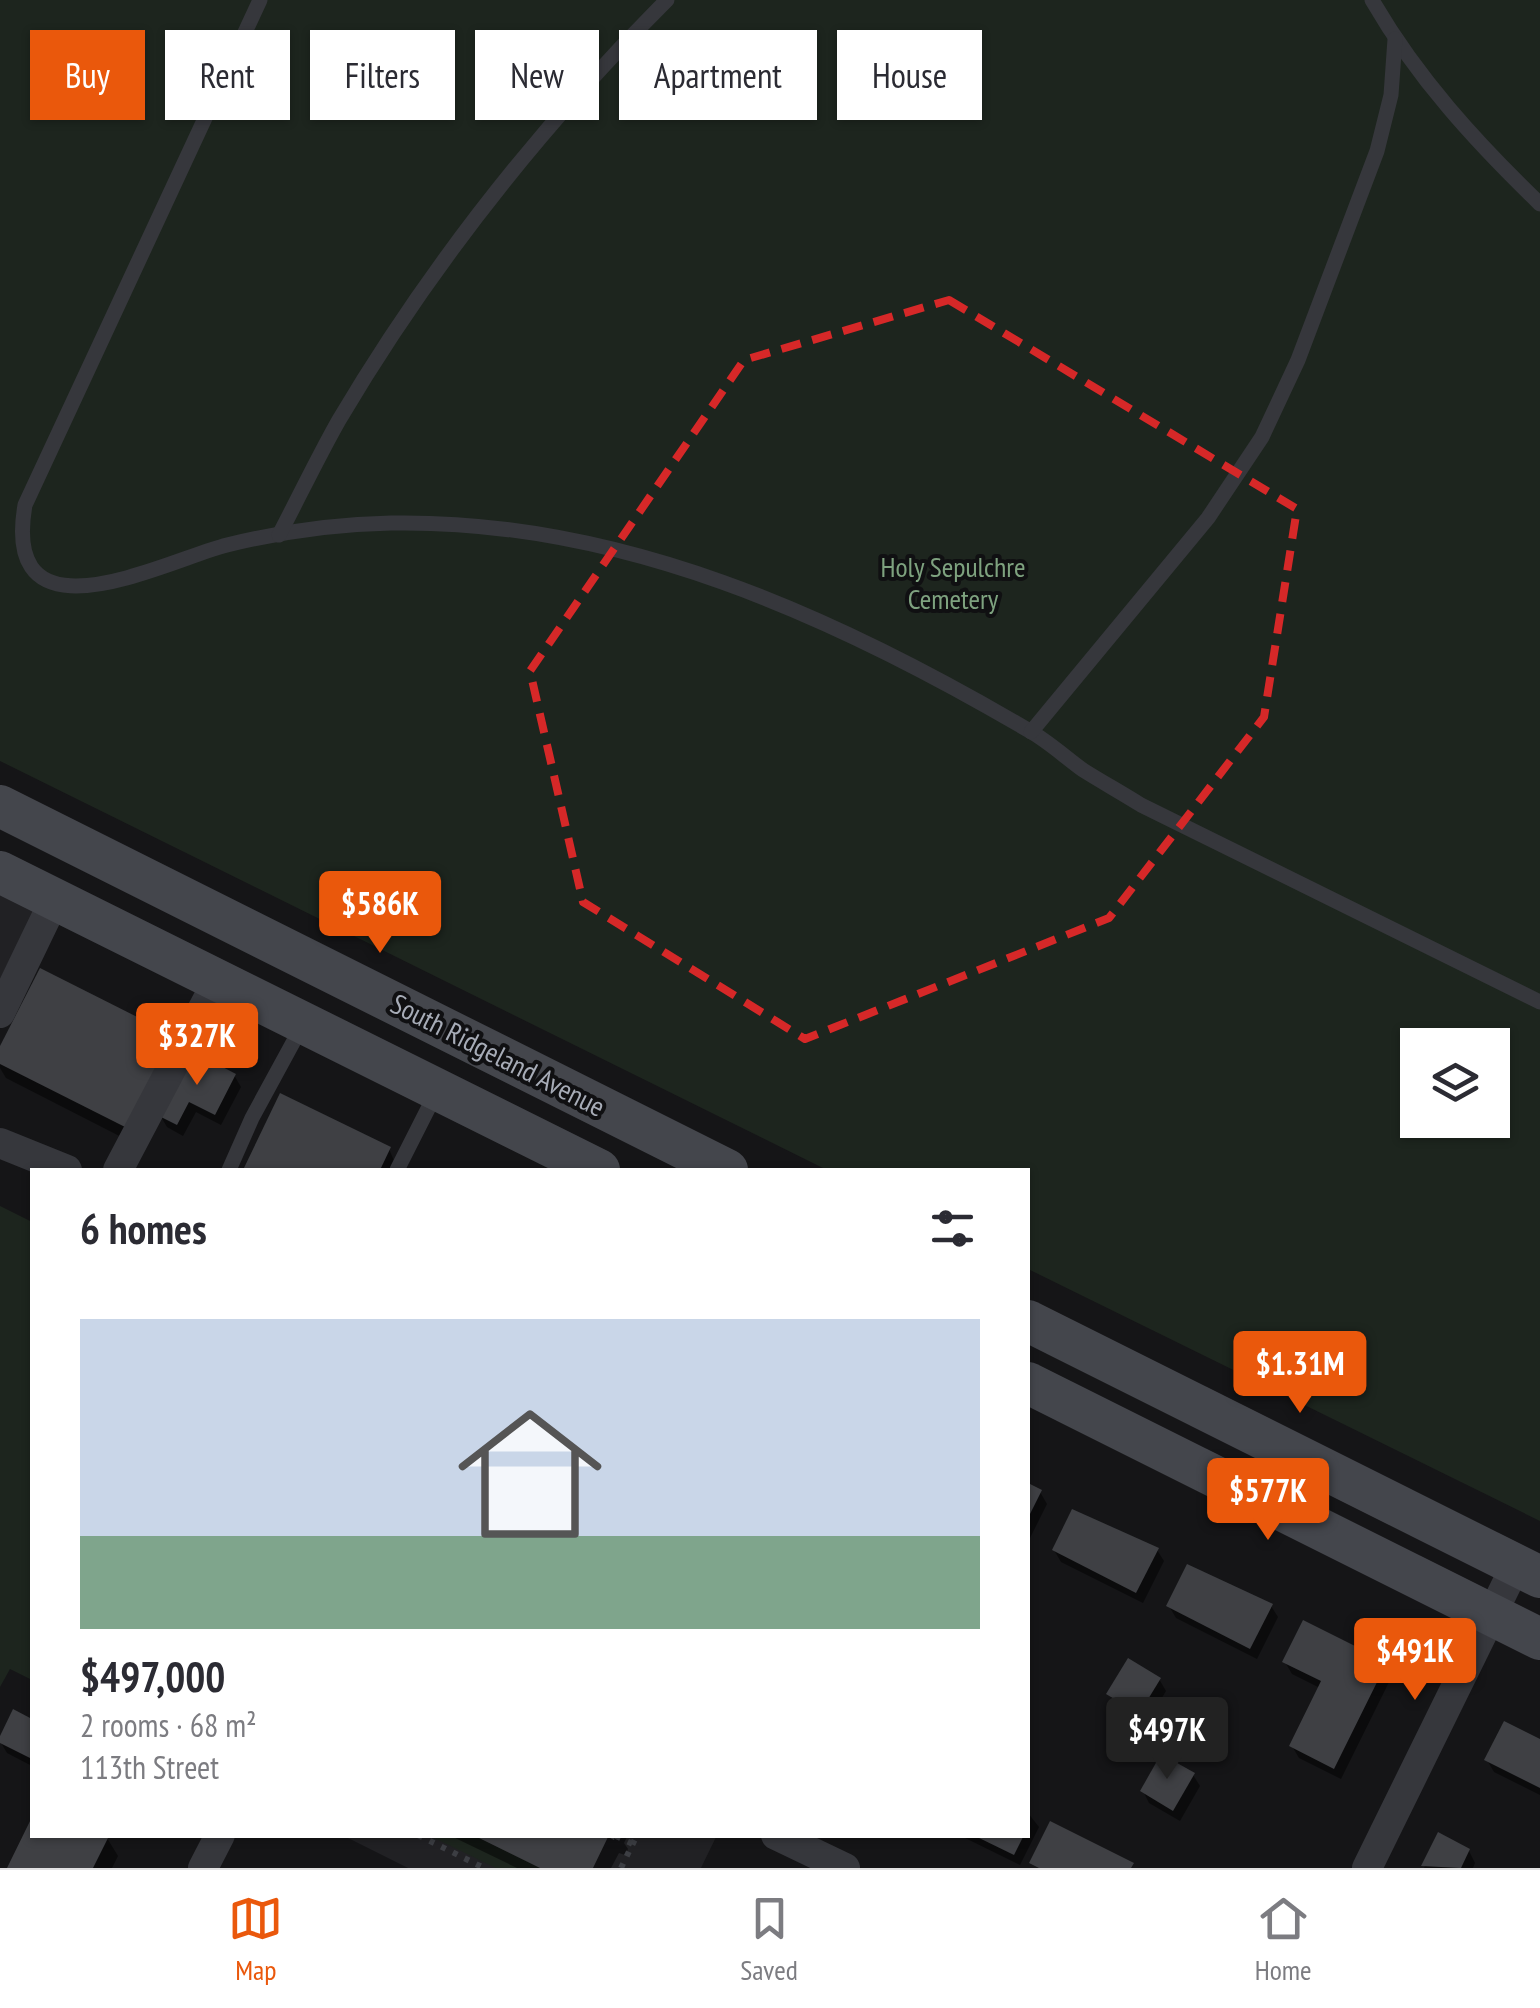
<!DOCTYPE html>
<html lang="en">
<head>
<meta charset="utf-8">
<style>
	:root { --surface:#fff; --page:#f7f7f7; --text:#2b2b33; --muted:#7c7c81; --line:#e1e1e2; --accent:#ea580c }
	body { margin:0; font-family:"PT Sans Narrow",sans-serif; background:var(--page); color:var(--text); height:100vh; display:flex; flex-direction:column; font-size:38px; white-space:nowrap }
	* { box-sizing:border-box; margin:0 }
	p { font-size:32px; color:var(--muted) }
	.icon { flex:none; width:55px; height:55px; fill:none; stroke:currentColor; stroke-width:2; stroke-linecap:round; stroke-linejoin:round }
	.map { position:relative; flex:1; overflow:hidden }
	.sheet { position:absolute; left:30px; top:1168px; width:1000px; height:670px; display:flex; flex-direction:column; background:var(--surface); border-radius:0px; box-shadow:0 2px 8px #0004 }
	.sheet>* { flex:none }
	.banner { position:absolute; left:30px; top:30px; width:1000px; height:90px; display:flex; gap:20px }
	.tools { position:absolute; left:1400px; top:1028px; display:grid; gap:20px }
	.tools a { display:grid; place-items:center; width:110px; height:110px; border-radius:0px; background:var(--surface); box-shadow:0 2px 8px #0004; font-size:50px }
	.price { position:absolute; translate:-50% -85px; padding:0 22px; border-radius:10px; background:var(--accent); color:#fff; font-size:32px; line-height:65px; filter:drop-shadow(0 2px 5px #0008) }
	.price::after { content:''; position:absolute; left:50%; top:60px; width:30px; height:22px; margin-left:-15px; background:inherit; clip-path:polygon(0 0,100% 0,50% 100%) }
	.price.selected { background:#222; color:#fff }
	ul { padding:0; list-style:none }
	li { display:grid; align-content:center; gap:20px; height:530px; padding:0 50px }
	li span { display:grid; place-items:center; height:310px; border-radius:0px; color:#555 }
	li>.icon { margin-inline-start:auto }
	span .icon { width:180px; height:180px; fill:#fffc; stroke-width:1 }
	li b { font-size:42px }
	h2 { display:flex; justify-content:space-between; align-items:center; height:120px; padding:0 50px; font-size:42px }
	.tag { padding:0 35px; border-radius:0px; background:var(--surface); box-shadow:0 2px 8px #0004; font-size:35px; line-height:90px }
	.tag.selected { background:var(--accent); color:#fff }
	.dock { display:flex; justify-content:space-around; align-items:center; height:140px; border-top:2px solid var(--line); background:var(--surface); font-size:28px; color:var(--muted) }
	.dock a { display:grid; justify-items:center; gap:5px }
	.dock .selected { color:var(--accent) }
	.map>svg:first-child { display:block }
</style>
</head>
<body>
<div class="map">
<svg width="1540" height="1868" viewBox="0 0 1540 1868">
	<rect width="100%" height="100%" fill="#151517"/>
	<g fill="#212124">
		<path d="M0,894l34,17 -34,68z"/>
		<path d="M342,1835h375l-16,33h-293z"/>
	</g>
	<g fill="#1d251e" fill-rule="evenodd">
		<path d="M0,0h1540v1521l-512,-252v-99h-201l-827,-409zM1418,1045h74v75h-74z"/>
		<path d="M0,1206l32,16v458l-22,-11 -10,18z"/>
		<path d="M428,1835h45l67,33h-44z"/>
	</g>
	<g fill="#0007">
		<path d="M41,971l96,174 -131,-67 -6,-10v-17z"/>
		<path d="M234,1075l7,12 -20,38 -25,-13 -13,24 -16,-9 -7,-12z"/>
		<path d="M389,1149l9,21h-152z"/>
		<path d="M1028,1486l12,6 7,12 -19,38z"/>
		<path d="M1054,1550h103l7,11 -21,42 -82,-41z"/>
		<path d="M1169,1606h102l7,11 -21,42 -81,-41z"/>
		<path d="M1285,1662l101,2 6,12 -51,103 -42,-21 -7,-12 28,-58 -28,-14z"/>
		<path d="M1159,1679l7,12 -20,33 -30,-18 -7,-12z"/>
		<path d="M14,1713l18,9v44l-25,-13 -7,-12z"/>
		<path d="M1540,1742v53l-46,-23 -7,-12z"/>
		<path d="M1193,1775l7,11 -20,35 -31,-18 -6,-12z"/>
		<path d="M1028,1813l11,14 -19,38 -61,-30h69z"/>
		<path d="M32,1823v12h69l6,3 11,18 -6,12h-102z"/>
		<path d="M449,1835h179l-4,8 4,6 -3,6 -6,-2 -8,15h-94z"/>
		<path d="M1439,1836l30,15 6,12 -2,5h-49z"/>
	</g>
	<g fill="#3f4044">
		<path d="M40,968l133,67 -46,93 -127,-64v-18z"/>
		<path d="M190,1050l46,24 -21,41 -26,-13 -12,23 -20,-10z"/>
		<path d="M280,1093l111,54 -11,23h-137z"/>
		<path d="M1028,1483l14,7 -14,28z"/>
		<path d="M1072,1509l87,39 -23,45 -84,-43z"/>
		<path d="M1187,1564l86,40 -23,45 -84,-43z"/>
		<path d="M1303,1620l84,42 -53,107 -45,-23 32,-65 -39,-19z"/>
		<path d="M1128,1658l33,20 -22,36 -33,-20z"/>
		<path d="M13,1709l19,10v40l-32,-16v-7z"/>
		<path d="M1504,1721l36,18v49l-56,-28z"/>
		<path d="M1161,1754l34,19 -22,38 -33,-20z"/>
		<path d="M32,1817v18l77,1 -16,32h-86z"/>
		<path d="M1050,1821l84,42 -3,5h-92l-10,-5z"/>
		<path d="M1438,1832l32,17 -9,19 -40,-2z"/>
		<path d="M473,1835h143l-2,5 -6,-3 -15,31h-53z"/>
		<path d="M973,1835h51l-10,20z"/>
	</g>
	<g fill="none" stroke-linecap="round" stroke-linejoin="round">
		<g stroke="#3c3e43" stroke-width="6" stroke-dasharray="5 8" stroke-linecap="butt">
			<path d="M418,1835l66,33"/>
			<path d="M616,1836l17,8"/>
			<path d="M621,1868l16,-33"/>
		</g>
		<g stroke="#36373c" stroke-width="15">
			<path d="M260,0l-235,505c-25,144 142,55 202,40 53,-13 108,-21 164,-22 229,-4 443,93 637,207 20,11 37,27 55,40 19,12 39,23 58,35l399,197"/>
			<path d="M1372,0c45,78 104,142 168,204"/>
			<path d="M279,535c20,-38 39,-78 60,-115 90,-152 203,-295 328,-420"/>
			<path d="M1031,732l177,-214 54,-81 36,-77 79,-209 14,-56 4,-56"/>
			<path d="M229,1170l23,-52 50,-92"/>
			<path d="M397,1170l39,-77"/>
		</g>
		<g stroke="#36373c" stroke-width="30">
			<path d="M0,1013l55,-114"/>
			<path d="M0,1143l67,27"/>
			<path d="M118,1170l100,-190"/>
			<path d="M776,1835l69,33"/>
			<path d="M203,1868l17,-33"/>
			<path d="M1367,1868l149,-303"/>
		</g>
		<g stroke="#44464c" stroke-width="42">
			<path d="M0,806l727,364"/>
			<path d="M0,872l599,298"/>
			<path d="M1028,1321l512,256"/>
			<path d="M1028,1383l512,256"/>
		</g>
	</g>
	<path fill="none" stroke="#d62828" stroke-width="8" stroke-dasharray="20 12" stroke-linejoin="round" d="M949,300l348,209 -33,208 -155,201 -304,121 -222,-137 -53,-231 214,-311z"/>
	<g text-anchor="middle" stroke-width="8" stroke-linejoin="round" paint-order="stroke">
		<g font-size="28" fill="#7ea27f" stroke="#101012">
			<text x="953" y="577">Holy Sepulchre<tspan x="953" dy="32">Cemetery</tspan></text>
		</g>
		<g font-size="28" fill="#a7acb7" stroke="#101012">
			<text transform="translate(498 1055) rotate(27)" y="10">South Ridgeland Avenue</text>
		</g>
	</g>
</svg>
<div class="tools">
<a><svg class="icon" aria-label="layers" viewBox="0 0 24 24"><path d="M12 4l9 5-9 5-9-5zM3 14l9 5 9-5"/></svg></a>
</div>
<b class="price" style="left:380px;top:956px">$586K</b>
<b class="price" style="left:197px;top:1088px">$327K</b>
<b class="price" style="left:1300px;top:1416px">$1.31M</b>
<b class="price" style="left:1268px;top:1543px">$577K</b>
<b class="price" style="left:1415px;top:1703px">$491K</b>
<b class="price selected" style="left:1167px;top:1782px">$497K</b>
<div class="banner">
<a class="tag selected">Buy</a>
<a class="tag">Rent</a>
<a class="tag">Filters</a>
<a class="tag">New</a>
<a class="tag">Apartment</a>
<a class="tag">House</a>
</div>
<section class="sheet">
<h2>6 homes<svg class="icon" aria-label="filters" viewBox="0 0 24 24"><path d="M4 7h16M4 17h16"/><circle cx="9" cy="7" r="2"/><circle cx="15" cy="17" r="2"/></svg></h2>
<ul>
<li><span style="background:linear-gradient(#c9d6e8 70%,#7fa58c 0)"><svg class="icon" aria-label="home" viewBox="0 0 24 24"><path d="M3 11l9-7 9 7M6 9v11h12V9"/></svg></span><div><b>$497,000</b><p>2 rooms · 68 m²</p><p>113th Street</p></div></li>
</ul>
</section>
</div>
<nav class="dock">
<a class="selected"><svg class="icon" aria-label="map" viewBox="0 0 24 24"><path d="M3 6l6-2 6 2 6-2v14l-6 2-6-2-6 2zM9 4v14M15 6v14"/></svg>Map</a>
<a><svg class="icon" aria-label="saved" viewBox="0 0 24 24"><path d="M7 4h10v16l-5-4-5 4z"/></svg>Saved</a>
<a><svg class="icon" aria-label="home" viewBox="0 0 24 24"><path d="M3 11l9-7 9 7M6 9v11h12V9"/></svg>Home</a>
</nav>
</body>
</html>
